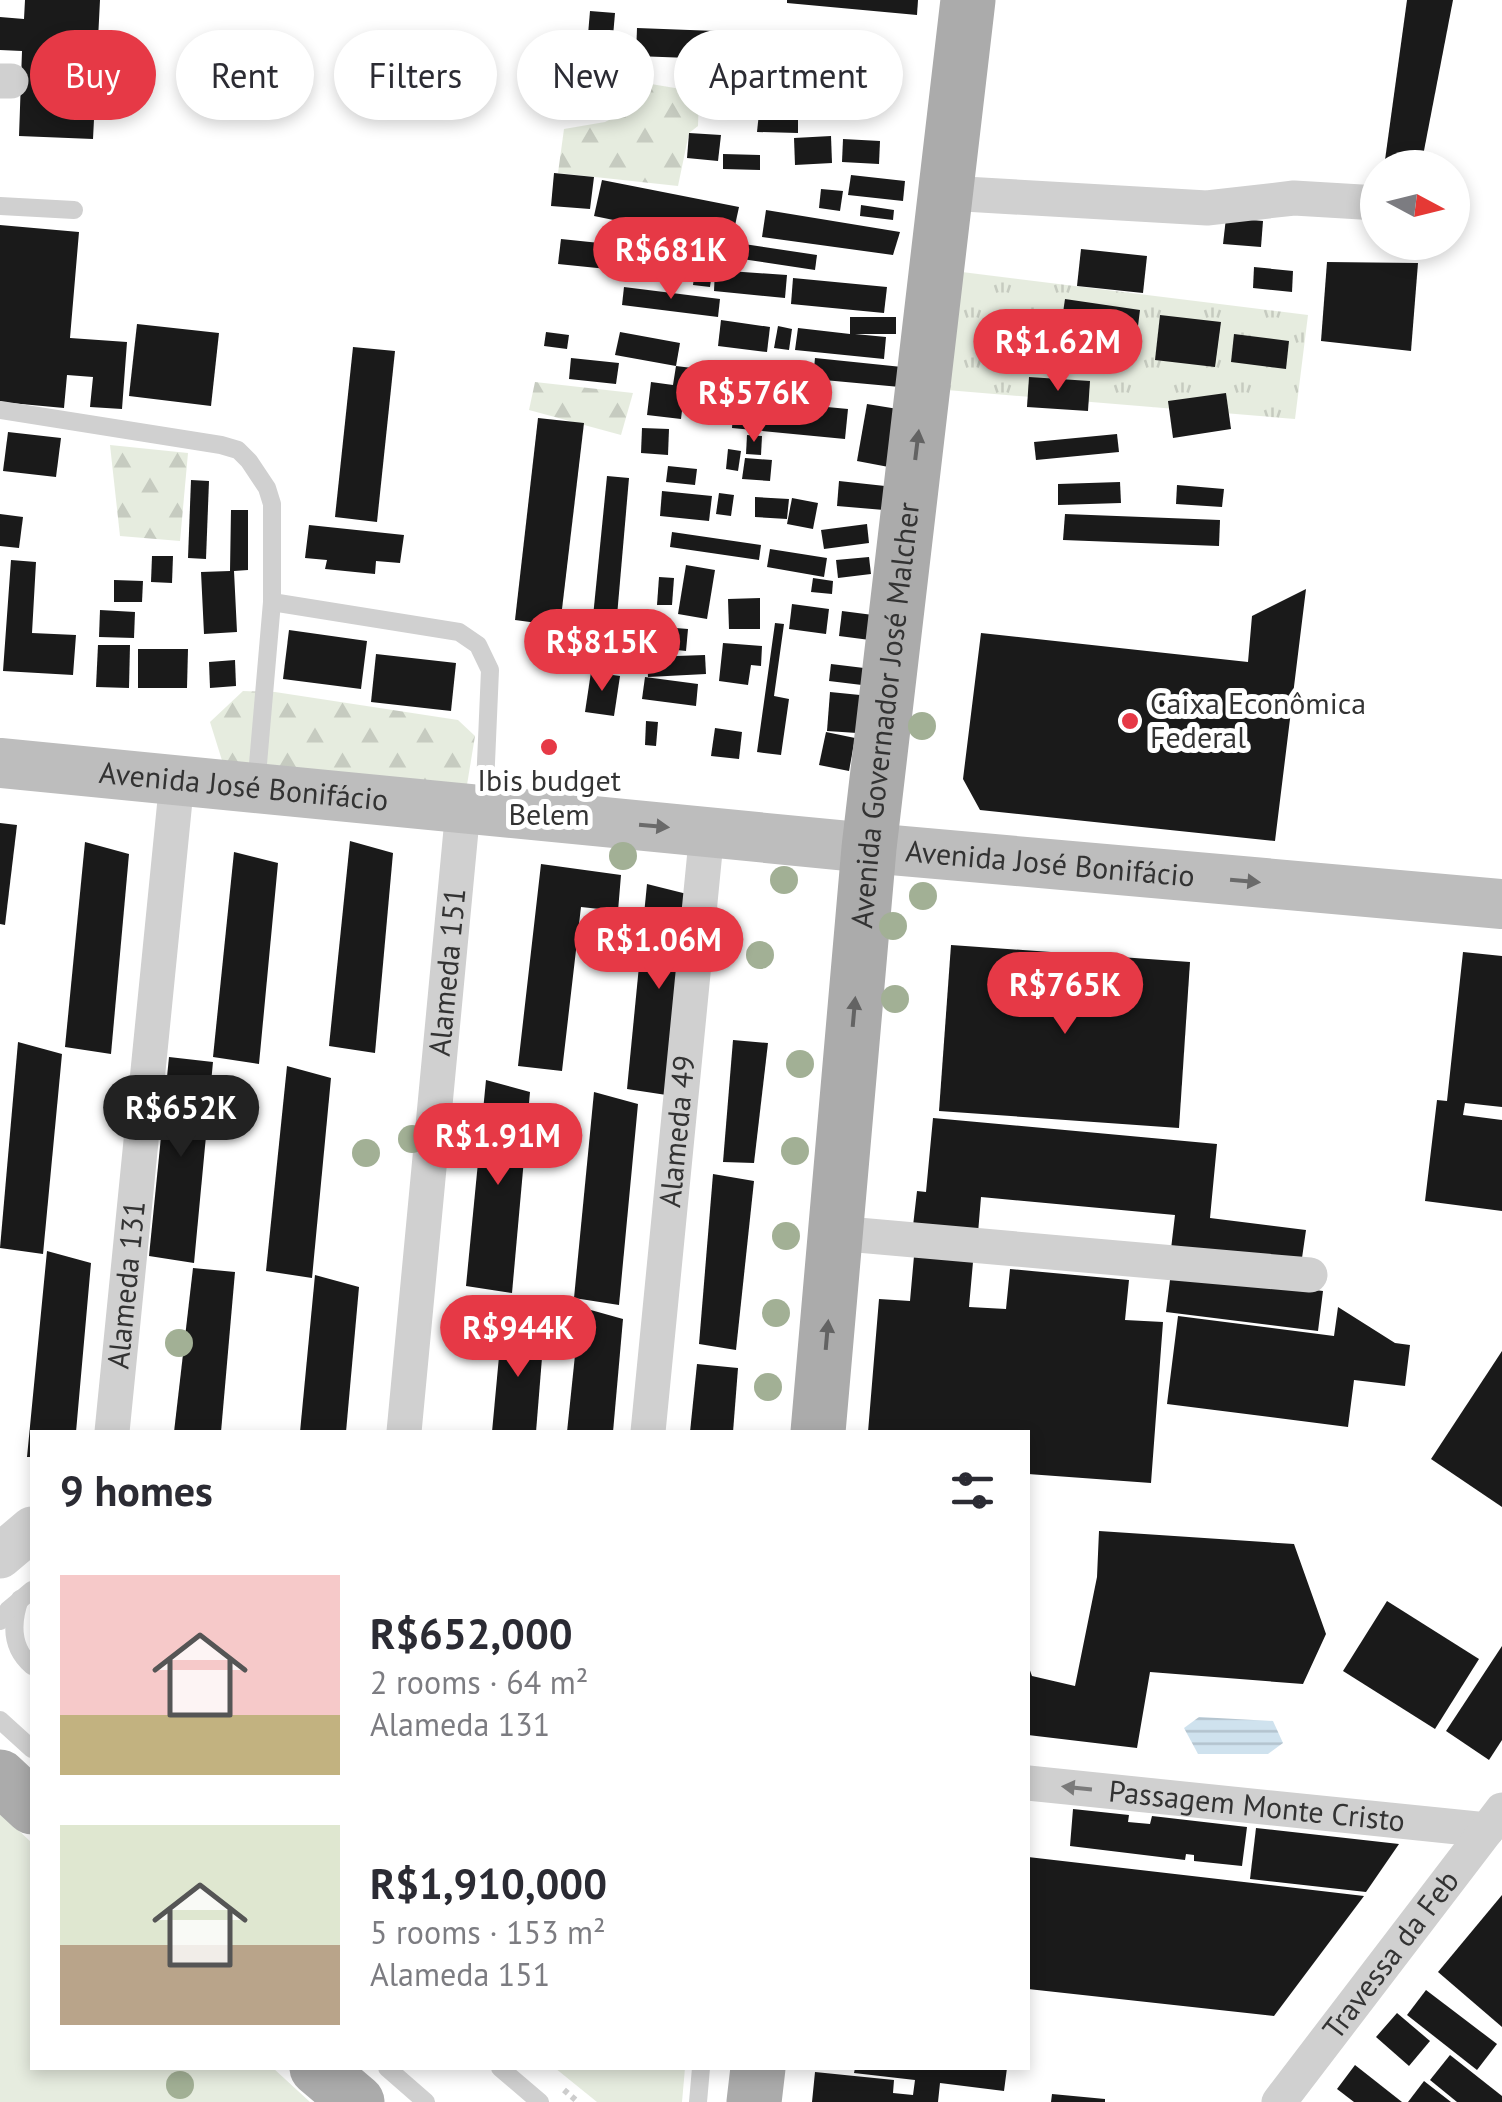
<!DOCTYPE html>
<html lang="en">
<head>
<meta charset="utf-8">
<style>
	:root { --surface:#fff; --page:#f2f2f3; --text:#2b2b33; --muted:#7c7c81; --accent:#e63946 }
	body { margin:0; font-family:"PT Sans",sans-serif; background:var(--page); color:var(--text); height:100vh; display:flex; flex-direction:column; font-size:38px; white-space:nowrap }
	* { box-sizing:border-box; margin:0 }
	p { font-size:32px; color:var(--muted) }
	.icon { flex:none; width:55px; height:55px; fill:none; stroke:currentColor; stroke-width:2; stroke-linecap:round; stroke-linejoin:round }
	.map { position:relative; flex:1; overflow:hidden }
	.side { position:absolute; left:30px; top:1430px; width:1000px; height:640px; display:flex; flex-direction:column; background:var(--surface); border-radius:0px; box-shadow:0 5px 15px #0003 }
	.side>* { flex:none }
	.guide { position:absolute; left:30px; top:30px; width:1000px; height:90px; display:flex; gap:20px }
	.needle { width:65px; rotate:97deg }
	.tools { position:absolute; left:1360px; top:150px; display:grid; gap:20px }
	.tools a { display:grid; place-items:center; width:110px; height:110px; border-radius:50%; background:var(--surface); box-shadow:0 5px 15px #0003; font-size:50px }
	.price { position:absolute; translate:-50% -85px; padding:0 22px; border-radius:35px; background:var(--accent); color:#fff; font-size:32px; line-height:65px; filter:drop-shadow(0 2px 5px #0008) }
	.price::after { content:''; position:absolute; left:50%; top:60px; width:30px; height:22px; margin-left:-15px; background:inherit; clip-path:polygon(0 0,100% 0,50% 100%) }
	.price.current { background:#222; color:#fff }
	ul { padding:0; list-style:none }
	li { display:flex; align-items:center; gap:30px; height:250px; padding:0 30px }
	li span { display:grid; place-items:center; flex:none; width:280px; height:200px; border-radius:0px; color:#555 }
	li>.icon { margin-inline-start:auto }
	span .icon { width:120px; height:120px; fill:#fffc; stroke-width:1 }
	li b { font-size:42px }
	h2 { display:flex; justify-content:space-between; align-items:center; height:120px; padding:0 30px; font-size:42px }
	.pill { padding:0 35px; border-radius:45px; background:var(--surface); box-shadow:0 5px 15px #0003; font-size:35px; line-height:90px }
	.pill.current { background:var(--accent); color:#fff }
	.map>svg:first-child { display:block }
</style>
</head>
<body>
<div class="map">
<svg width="1502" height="2102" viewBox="0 0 1502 2102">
	<defs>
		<pattern id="grass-tufts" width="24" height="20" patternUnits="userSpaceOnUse" patternTransform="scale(2.5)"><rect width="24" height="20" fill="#e6ecdf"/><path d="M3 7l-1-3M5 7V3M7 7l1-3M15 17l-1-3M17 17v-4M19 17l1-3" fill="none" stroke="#c6cbc0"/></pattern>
		<pattern id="forest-firs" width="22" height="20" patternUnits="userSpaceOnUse" patternTransform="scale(2.5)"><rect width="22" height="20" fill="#e6ecdf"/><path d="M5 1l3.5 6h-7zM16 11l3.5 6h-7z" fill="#c6cbc0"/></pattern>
		<pattern id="water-rules" width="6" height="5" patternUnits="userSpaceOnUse" patternTransform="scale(2.5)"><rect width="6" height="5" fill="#cfe2ee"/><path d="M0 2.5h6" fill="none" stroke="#b2c2cd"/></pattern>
	</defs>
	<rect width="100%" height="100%" fill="#fff"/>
	<path fill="url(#grass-tufts)" d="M938,269l370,46 -13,104 -372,-31z"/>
	<g fill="url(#forest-firs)">
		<path d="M633,81l66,11 -1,34 -9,7 -11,53 -120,-13 6,-44 41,-7 26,-13z"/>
		<path d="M535,382l98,11 -12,42 -92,-25z"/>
		<path d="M110,445l78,8 -8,88 -60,-5z"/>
		<path d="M243,691l32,1 183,28 17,16 -9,55 -241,-21 -15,-48z"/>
	</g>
	<g fill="#e6ecdf">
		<path d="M0,1813l32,30v225h241l37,34h-310z"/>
		<path d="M555,2068h130l-3,34h-85z"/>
	</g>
	<path fill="url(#water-rules)" d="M1199,1717l74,4 10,22 -15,11h-70l-14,-26z"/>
	<g fill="#1a1a1a">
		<path d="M25,0h75l-7,139 -74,-3 3,-85 -22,-1v-33l24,2z"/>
		<path d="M787,0h131l-1,15 -130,-12z"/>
		<path d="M1407,0h46l-31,161 -37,-1z"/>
		<path d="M590,11l25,2 -5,59 -25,-2z"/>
		<path d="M637,28l79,3 -1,28 -79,-3z"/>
		<path d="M797,35l21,1v22h21l-1,22 -42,-2z"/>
		<path d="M591,80l33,3 -2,25 -33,-3z"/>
		<path d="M838,80l42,3 -2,29 -41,-3z"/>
		<path d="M788,85l2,15 -52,4 -2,-15z"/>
		<path d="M791,87l27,4 -2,21 -28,-3z"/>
		<path d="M759,113l39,1v19l-41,-1z"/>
		<path d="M689,133l32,2 -3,26 -31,-3z"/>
		<path d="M831,136l1,27 -37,2 -1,-27z"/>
		<path d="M843,139l37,2 -1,23 -37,-2z"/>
		<path d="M723,154l37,1v15l-37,-1z"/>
		<path d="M554,173l40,4 -4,32 -39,-3z"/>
		<path d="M851,175l54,6 -2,20 -55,-6z"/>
		<path d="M602,180l137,27 -8,37 -137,-28z"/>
		<path d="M821,189l22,2 -3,20 -21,-3z"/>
		<path d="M861,205l33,5 -1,10 -33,-4z"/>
		<path d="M766,210l134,22 -7,23 -131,-18z"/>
		<path d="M1226,218l37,3 -2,26 -38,-3z"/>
		<path d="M0,225l79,7 -9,106 57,4 -5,67 -32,-2 3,-30 -26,-2 -3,33 -64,-6z"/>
		<path d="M561,239l58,6 -2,25 -59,-6z"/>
		<path d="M744,244l73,11 -2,15 -73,-11z"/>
		<path d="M1081,249l66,7 -4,37 -66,-7z"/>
		<path d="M630,256l26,2 -2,22 -26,-2z"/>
		<path d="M696,262l17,3 -3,22 -17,-2z"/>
		<path d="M1327,262l91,1 -7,88 -90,-10z"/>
		<path d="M1254,267l39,4 -1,21 -39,-4z"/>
		<path d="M715,270l72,5 -2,23 -71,-7z"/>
		<path d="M793,278l94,9 -3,26 -93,-9z"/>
		<path d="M624,287l96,12 -2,18 -96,-12z"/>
		<path d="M1065,299l75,11 -5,40 -76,-10z"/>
		<path d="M1160,315l61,7 -6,45 -60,-7z"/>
		<path d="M850,317h46v17h-41l31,3 -2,22 -89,-9 3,-22 52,6z"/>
		<path d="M721,320l49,7 -3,25 -49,-6z"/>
		<path d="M137,324l82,9 -8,73 -82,-10z"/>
		<path d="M778,326l14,3 -3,21 -15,-2z"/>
		<path d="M546,332l23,3 -2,14 -23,-3z"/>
		<path d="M620,332l60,11 -4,23 -61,-11z"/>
		<path d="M1234,334l55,7 -3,28 -55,-7z"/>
		<path d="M353,347l42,4 -18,171 -42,-5z"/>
		<path d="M571,358l48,5 -3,21 -47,-5z"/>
		<path d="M815,358l87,9 -2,20 -87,-8z"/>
		<path d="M676,366l73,9 -3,19 -61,-8 -4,33 -34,-4 4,-33 22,3z"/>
		<path d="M1029,377l61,4 -2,30 -61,-4z"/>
		<path d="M1226,393l5,36 -58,9 -5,-37z"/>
		<path d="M734,398l114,11 -3,30 -113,-11z"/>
		<path d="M867,404l37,6 -10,58 -37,-7z"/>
		<path d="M538,418l46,5 -24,203 -45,-6z"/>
		<path d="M642,428l27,1 -1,26 -27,-2z"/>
		<path d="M8,432l53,6 -5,39 -53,-6z"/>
		<path d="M1117,434l2,18 -83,8 -2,-18z"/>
		<path d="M747,435l15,1 -1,19 -15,-1z"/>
		<path d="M728,449l13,2 -3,20 -12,-2z"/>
		<path d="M745,458l27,2 -2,21 -28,-2z"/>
		<path d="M668,466l29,3 -2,16 -29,-3z"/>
		<path d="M607,476l22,2 -14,161 -24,-2z"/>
		<path d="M191,480l18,1 -3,78 -18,-1z"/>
		<path d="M839,481l46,5 -1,24 -47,-4z"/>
		<path d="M1120,482l1,21 -63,2v-21z"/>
		<path d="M1177,485l47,4 -2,18 -46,-3z"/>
		<path d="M662,491l50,5 -3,25 -49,-5z"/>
		<path d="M719,493l15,2 -3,21 -15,-2z"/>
		<path d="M755,497l34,2 -2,20 -32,-2z"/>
		<path d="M792,498l26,5 -5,26 -26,-5z"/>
		<path d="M231,510h17v60l-14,1 3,61 -33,2 -3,-62 29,-1z"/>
		<path d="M0,514l23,3 -4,31 -19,-2z"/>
		<path d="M1065,514l155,6 -1,26 -156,-6z"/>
		<path d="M867,524l2,19 -45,6 -3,-19z"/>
		<path d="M309,525l95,10 -4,28 -24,-2 -1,13 -50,-5 2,-9 -22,-2z"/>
		<path d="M672,532l89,13 -2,15 -89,-13z"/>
		<path d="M770,549l57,9 -3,19 -57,-10z"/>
		<path d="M152,556h21l-1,27 -21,-1z"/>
		<path d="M869,557l2,17 -33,4 -2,-18z"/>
		<path d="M11,560l25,2 -4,71 44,2 -3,40 -70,-4z"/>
		<path d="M686,565l29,5 -8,49 -29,-5z"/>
		<path d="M659,577l15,1 -2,27h-15z"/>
		<path d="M813,578l20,3 -1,13 -21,-2z"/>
		<path d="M114,580l29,1 -1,21h-28z"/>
		<path d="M1306,589l-31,252 -295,-31 -17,-31 18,-146 267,29 4,-46z"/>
		<path d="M760,598v31h-31l-1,-30z"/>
		<path d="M792,604l37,5 -3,25 -37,-5z"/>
		<path d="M100,610l35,2 -1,26 -35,-1z"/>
		<path d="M842,611l31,4 -3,25 -31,-4z"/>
		<path d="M775,623l9,1 -10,72 15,3 -8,56 -24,-3z"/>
		<path d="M651,626l37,3 -2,22 -37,-4z"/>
		<path d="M289,630l78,11 -6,48 -78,-10z"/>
		<path d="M723,643l39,3 -1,20 -10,-1 -3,20 -29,-4z"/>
		<path d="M98,645h32l-1,43 -33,-1z"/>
		<path d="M138,649h50l-1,39h-49z"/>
		<path d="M376,654l80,9 -5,48 -80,-9z"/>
		<path d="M705,655l1,19 -58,3 -1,-20z"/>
		<path d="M235,660l1,26 -26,2 -1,-26z"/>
		<path d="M831,664l33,4 -2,17 -33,-4z"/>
		<path d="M591,672l29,4 -6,40 -29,-4z"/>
		<path d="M645,677l53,7 -2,22 -54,-7z"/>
		<path d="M830,692l30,3 -3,38 -30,-2z"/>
		<path d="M646,721l12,1 -2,24 -11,-1z"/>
		<path d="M715,728l27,4 -3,27 -28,-3z"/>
		<path d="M826,732l29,6 -6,33 -30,-6z"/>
		<path d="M0,823l17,2 -12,100 -5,-1z"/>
		<path d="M350,841l43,12 -18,200 -46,-7z"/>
		<path d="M85,842l44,12 -18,200 -46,-7z"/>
		<path d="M234,852l44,11 -19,201 -46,-7z"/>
		<path d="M541,864l80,11 -3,36 -37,-4 -19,164 -44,-5z"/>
		<path d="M647,884l44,11 -18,201 -46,-7z"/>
		<path d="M951,945l239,17 -11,166 -240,-17z"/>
		<path d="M1463,952l39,4v151l-37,-4 -2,12 39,5v91l-77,-10 12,-101 10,1z"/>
		<path d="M733,1040l35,3 -14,120 -31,-1z"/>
		<path d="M18,1042l44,12 -19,200 -43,-6z"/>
		<path d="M169,1057l44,5 -19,201 -45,-7z"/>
		<path d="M287,1066l44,12 -19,200 -46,-7z"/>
		<path d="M486,1080l44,12 -18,201 -46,-7z"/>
		<path d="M594,1092l44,12 -19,201 -45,-7z"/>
		<path d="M933,1118l284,26 -7,74 96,12 -5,35 -130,-16 4,-34 -194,-18 -3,36 -65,-7 4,-35 9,1z"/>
		<path d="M713,1174l41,7 -18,169 -37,-6z"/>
		<path d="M47,1251l44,12 -15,169h-44v25h-5z"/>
		<path d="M914,1256l59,6 -4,45 37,2 4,-40 119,11 -4,40 38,2 -12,161 -123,-9v-42h-160l11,-133 31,2z"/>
		<path d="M193,1268l42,4 -14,160h-47z"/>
		<path d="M1171,1272l152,19 -5,40 -152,-19z"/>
		<path d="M315,1275l44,12 -13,145h-46z"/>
		<path d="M580,1307l43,12 -10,113h-46z"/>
		<path d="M1338,1307l57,36 15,2 -5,41 -51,-6 -6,47 -181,-23 11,-88 156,20z"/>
		<path d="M502,1324l42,9 -8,99h-44z"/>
		<path d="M1502,1351v156l-71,-48z"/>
		<path d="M697,1364l41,4 -5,64h-43z"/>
		<path d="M1099,1531l195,13 32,90 -23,50 -153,-12 -13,76 -109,-13v-70l4,11 43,10 22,-109z"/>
		<path d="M1387,1601l92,58 -44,70 -92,-58z"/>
		<path d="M1502,1646v94l-13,20 -43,-29z"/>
		<path d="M1073,1809l56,6 -1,7 22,2 2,-8 95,11 -5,39 -48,-5v-6l-8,-1 -1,6 -115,-14z"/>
		<path d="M1256,1828l143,16 -33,48 -116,-13z"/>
		<path d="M1028,1857l336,39 -90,120 -246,-27 2,-81h-2z"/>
		<path d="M1502,1895v132l-64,-55z"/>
		<path d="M1426,1990l71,54 -20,26 -70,-55z"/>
		<path d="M1397,2013l33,28 -21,25 -33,-29z"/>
		<path d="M1450,2055l52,41v6h-45l-27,-22z"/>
		<path d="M1355,2065l47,37h-48l-17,-13z"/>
		<path d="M855,2068h152l-3,23 -64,-8 -2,19h-126l3,-30 79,8 -1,13 20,2 2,-15 -61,-7z"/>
		<path d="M1424,2081l27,21h-43z"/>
		<path d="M1052,2094l53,5v3h-54z"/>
	</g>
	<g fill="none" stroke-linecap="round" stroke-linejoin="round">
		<path stroke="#cdcdcd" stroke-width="6" stroke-dasharray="5 5" stroke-linecap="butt" d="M564,2090l14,12"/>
		<g stroke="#d0d0d0" stroke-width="18">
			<path d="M0,206l74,4"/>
			<path d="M0,410l221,35 17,5 11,11 18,27 5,16v98l-16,185"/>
			<path d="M272,602l187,30 19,13 12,25 -6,139"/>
			<path d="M20,1599c-9,25 -9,49 12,67"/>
			<path d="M0,1621l8,-11 24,-20"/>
			<path d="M0,1720l32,29"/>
			<path d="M387,2068l39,34"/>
			<path d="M500,2068l40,34"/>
			<path d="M698,2102l3,-34"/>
		</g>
		<g stroke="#d0d0d0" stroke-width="35">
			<path d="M0,81h11"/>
			<path d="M947,193l260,15 87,-10 84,5"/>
			<path d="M835,1233l475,42"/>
			<path id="s1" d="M112,1432l65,-652"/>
			<path id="s2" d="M404,1432l59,-623"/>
			<path id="s3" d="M648,1432l59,-601"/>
			<path id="s4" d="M1028,1783l459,47"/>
			<path id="s5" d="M1279,2102l223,-292"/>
		</g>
		<path stroke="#d0d0d0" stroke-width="45" d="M0,1556l32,-27"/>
		<path stroke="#bdbdbd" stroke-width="50" id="s6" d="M0,763l869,85 633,56"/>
		<g stroke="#ababab" stroke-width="55">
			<path id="s7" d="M818,1432l51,-584 99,-848"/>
			<path d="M0,1777l32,30"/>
			<path d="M317,2068l40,34"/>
			<path d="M754,2102l4,-34"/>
		</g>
	</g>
	<g fill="#a2b095">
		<circle cx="922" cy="726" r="14"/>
		<circle cx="623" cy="856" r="14"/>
		<circle cx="784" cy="880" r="14"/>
		<circle cx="923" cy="896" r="14"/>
		<circle cx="893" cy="926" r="14"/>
		<circle cx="760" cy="955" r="14"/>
		<circle cx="895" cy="999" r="14"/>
		<circle cx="800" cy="1064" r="14"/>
		<circle cx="412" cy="1139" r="14"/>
		<circle cx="795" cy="1151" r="14"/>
		<circle cx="366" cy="1153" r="14"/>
		<circle cx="786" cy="1236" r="14"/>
		<circle cx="776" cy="1313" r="14"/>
		<circle cx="179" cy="1343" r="14"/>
		<circle cx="768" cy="1387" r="14"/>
		<circle cx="180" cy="2085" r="14"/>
	</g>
	<defs><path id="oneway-solid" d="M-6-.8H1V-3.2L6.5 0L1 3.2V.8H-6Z" transform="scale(2.5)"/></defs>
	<g fill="#636363">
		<use href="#oneway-solid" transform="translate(917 445) rotate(-83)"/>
		<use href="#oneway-solid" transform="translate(854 1012) rotate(-85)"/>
		<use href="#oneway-solid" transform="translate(827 1335) rotate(-85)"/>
	</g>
	<g fill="#6a6a6a">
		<use href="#oneway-solid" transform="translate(654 826) rotate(5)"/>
		<use href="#oneway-solid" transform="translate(1245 881) rotate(5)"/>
	</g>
	<use fill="#7a7a7a" href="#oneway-solid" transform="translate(1077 1788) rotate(-174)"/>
	<g fill="#e63946" stroke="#fff" stroke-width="4">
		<circle cx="1130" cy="721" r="10"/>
		<circle cx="549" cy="747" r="10"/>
	</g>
	<g text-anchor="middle" stroke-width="10" stroke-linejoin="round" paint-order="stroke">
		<g font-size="30" fill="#333" stroke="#fff" text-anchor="start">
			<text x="1150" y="714">Caixa Econômica<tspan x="1150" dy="34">Federal</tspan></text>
			<text x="549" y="791" text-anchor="middle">Ibis budget<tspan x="549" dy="34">Belem</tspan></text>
		</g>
		<g font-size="30" fill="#333" stroke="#fff">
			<text dy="10" stroke="none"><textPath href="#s7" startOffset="720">Avenida Governador José Malcher</textPath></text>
			<text dy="10" stroke="none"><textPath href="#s6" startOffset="245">Avenida José Bonifácio</textPath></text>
			<text dy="10" stroke="none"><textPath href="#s6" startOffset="1055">Avenida José Bonifácio</textPath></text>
			<text dy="10" stroke="none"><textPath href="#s2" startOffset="462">Alameda 151</textPath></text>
			<text dy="10" stroke="none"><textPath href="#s3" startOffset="302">Alameda 49</textPath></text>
			<text dy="10" stroke="none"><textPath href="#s1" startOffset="148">Alameda 131</textPath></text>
			<text dy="10" stroke="none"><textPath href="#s4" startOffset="230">Passagem Monte Cristo</textPath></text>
			<text dy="10" stroke="none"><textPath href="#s5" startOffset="185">Travessa da Feb</textPath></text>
		</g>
	</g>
</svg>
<div class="tools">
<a><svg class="needle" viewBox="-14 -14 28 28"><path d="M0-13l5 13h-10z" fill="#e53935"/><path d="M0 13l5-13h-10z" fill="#7c7c81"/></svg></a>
</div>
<b class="price" style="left:671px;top:302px">R$681K</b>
<b class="price" style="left:1058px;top:394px">R$1.62M</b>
<b class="price" style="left:754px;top:445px">R$576K</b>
<b class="price" style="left:602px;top:694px">R$815K</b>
<b class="price" style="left:659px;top:992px">R$1.06M</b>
<b class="price" style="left:1065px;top:1037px">R$765K</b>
<b class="price current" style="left:181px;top:1160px">R$652K</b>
<b class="price" style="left:498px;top:1188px">R$1.91M</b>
<b class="price" style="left:518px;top:1380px">R$944K</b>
<div class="guide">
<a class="pill current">Buy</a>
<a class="pill">Rent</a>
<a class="pill">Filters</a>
<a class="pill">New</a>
<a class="pill">Apartment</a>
</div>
<section class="side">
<h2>9 homes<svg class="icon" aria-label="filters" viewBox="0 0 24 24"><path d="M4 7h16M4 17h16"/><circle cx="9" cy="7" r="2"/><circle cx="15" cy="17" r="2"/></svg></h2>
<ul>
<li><span style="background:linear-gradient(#f6c9c9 70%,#c2b280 0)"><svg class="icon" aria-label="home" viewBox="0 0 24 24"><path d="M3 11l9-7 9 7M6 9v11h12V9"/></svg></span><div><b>R$652,000</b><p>2 rooms · 64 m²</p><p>Alameda 131</p></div></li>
<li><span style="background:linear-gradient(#dfe7d0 60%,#b9a48a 0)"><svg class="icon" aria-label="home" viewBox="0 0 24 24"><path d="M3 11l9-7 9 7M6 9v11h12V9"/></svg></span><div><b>R$1,910,000</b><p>5 rooms · 153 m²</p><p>Alameda 151</p></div></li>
</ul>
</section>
</div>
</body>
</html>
